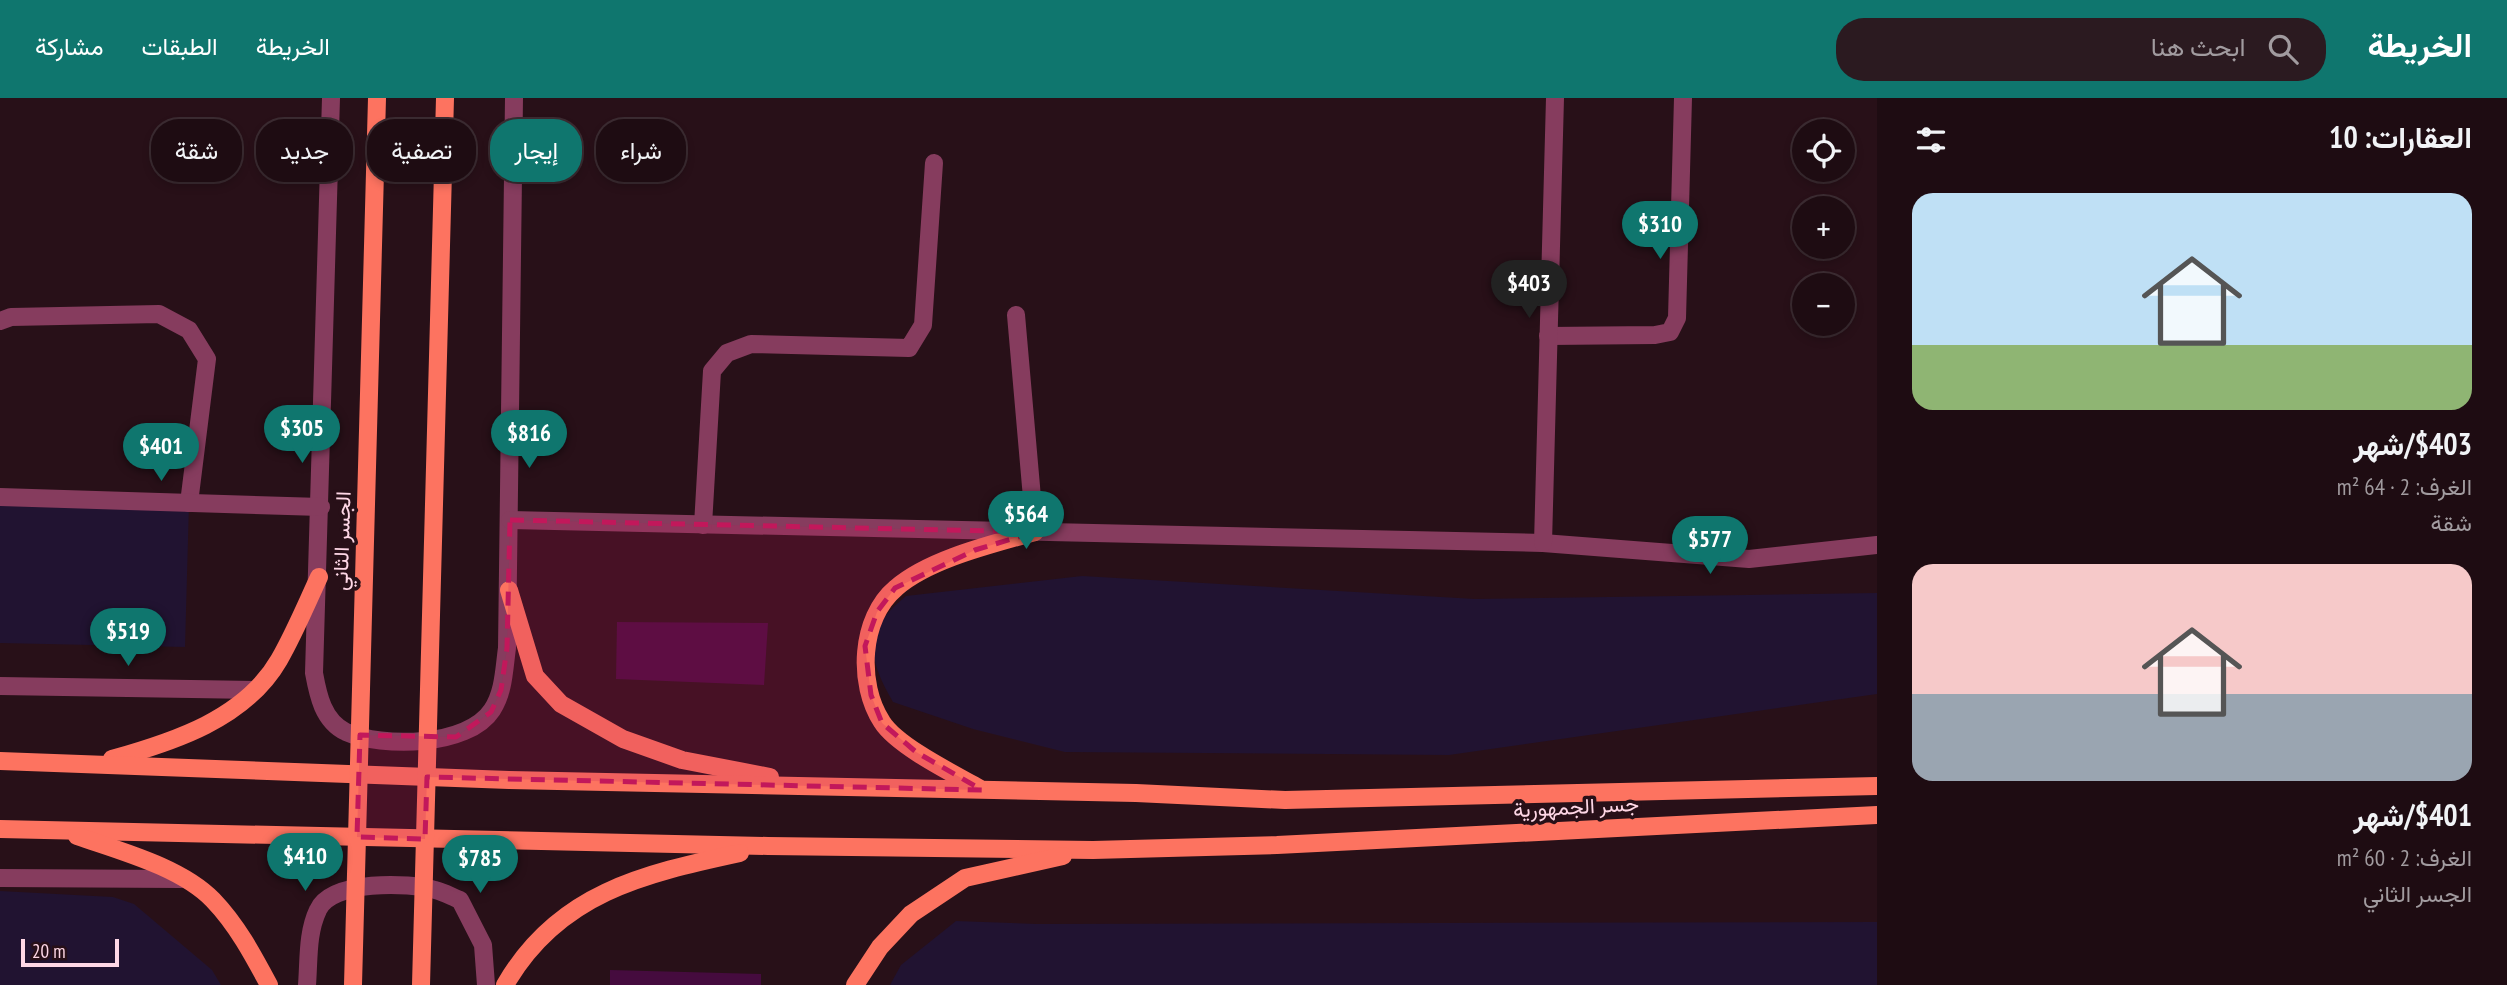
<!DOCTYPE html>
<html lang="ar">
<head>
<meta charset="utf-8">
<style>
	:root { --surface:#1e0c12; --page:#2b1a20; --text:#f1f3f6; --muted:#a19b9f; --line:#3c2c32; --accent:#0f766e }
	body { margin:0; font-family:"PT Sans Narrow",Vazirmatn,sans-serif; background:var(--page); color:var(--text); direction:rtl; height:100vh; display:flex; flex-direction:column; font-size:26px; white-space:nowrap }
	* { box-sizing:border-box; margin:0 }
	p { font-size:23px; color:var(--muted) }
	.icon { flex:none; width:38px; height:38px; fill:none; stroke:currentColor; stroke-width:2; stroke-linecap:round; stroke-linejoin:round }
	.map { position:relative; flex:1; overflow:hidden; direction:ltr }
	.side { display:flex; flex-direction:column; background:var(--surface); width:630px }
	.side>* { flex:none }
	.top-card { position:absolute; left:21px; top:21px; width:665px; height:63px; direction:rtl; display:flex; gap:14px }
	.controls { position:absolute; left:1792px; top:21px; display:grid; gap:14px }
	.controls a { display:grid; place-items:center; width:63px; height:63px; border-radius:50%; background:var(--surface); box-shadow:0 4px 10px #0003,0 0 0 2px var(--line); font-size:35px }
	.scale { position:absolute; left:21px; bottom:18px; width:98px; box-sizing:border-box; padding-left:7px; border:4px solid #fed7e6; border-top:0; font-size:19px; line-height:24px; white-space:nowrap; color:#fed7e6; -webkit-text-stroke:5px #281018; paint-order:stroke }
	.price { position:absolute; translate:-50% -60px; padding:0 16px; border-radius:24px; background:var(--accent); color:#fff; font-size:23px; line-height:46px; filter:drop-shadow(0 2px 4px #0008) }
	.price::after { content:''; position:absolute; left:50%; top:42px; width:21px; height:16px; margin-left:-10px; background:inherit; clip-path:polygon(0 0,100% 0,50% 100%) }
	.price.active { background:#222; color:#fff }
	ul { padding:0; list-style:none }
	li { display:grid; align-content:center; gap:14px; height:371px; padding:0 35px }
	li span { display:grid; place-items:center; height:217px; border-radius:21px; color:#555 }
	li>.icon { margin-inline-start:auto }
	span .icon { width:126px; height:126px; fill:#fffc; stroke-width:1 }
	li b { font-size:30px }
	h2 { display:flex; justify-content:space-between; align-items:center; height:84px; padding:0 35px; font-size:30px }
	.chip { padding:0 24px; border-radius:28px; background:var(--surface); box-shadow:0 4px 10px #0003,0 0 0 2px var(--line); font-size:24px; line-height:63px }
	.chip.active { background:var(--accent); color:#fff }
	header { display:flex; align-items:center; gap:42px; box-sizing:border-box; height:98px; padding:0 35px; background:var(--accent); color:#fff }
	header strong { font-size:33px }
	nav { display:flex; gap:38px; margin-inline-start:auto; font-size:24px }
	.search { width:490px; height:63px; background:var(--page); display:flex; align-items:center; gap:18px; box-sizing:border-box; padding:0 24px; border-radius:28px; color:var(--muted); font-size:26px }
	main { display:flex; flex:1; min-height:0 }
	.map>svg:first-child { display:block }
</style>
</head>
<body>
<header>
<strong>الخريطة</strong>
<div class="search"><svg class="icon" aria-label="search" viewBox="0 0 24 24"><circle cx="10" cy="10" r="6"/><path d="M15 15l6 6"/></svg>ابحث هنا</div>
<nav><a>الخريطة</a><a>الطبقات</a><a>مشاركة</a></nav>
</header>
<main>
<section class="side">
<h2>العقارات: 10<svg class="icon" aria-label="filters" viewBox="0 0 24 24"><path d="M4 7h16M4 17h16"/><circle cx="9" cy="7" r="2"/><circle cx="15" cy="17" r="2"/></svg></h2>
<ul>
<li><span style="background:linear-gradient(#bfe0f5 70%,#8fb573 0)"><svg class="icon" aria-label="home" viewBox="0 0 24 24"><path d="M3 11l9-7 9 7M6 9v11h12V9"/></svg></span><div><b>$403/شهر</b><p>الغرف: 2 · 64 m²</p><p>شقة</p></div></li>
<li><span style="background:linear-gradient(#f6c9c9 60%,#9aa5b1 0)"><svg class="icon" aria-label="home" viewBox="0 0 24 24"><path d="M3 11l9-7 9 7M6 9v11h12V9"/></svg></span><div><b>$401/شهر</b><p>الغرف: 2 · 60 m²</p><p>الجسر الثاني</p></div></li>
</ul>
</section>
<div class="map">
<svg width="1877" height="887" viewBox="0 0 1877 887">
	<rect width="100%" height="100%" fill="#281018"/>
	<g fill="#211331">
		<path d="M0,404l189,1 -4,144 -185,-4z"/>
		<path d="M1082,478l393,23 402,-6v101l-428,61 -384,-3 -92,-23 -80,-27c-26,-45 -30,-71 13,-106z"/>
		<path d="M0,793l113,6 21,7 78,66 9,15h-221z"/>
		<path d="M956,823l81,3 840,-2v63h-987l11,-20z"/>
	</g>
	<g fill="#450b3e">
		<path d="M617,524l151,1 -4,62 -148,-6z"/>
		<path d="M610,872l151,4v11h-151z"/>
	</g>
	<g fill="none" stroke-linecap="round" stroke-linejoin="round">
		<g stroke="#863c5e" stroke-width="18">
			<path d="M331,0l-17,575c4,22 9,48 32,59 36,16 122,15 146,-22 12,-18 12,-41 15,-62l7,-550"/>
			<path d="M1016,217l19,217"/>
			<path d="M0,223l11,-4 148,-3 30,16 18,29 -18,144"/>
			<path d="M1548,238l107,-1 15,-3 7,-14 6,-220"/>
			<path d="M0,399l321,10"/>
			<path d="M510,422l1033,23 206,16 128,-14"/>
			<path d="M703,427l9,-154 15,-18 24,-9 158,4 14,-23 11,-162"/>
			<path d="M1543,445l12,-445"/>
			<path d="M0,588l255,4"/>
			<path d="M0,780l181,1"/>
			<path d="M307,887c2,-25 0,-52 11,-75 13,-30 91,-28 117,-20 9,2 17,7 25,10l23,45 3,40"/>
		</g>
		<g stroke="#fd7360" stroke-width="18">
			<path d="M509,492l26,86 26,28 62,35 59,21 88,17"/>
			<path d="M112,661c61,-17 133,-40 167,-99 15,-26 27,-55 40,-83"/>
			<path d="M0,663l509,19 627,13 149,7 592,-14"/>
			<path d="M979,690c-25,-14 -82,-42 -97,-66 -25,-38 -22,-104 14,-134 33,-29 97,-44 139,-56"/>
			<path d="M0,731l768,17 325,4 184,-5 600,-30"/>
			<path d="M77,738c43,15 104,31 136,64 24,25 40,55 56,85"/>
			<path d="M505,887c53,-92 138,-111 235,-132"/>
			<path d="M855,887l25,-38 31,-33 54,-36 98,-22"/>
		</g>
		<g stroke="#fd7360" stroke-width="18">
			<path d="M353,887l24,-887"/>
			<path d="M421,887l24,-887"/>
		</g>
	</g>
	<path fill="#c2185b" fill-opacity="0.2" stroke="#c2185b" stroke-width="5" stroke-dasharray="14 9" stroke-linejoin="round" d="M510,422l525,12 -60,18 -80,38 -18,24 -12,34 6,49 11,28 34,29 66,38 -555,-13 -2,62 -68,-2 3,-102 96,2 35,-25 10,-22 6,-42z"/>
	<g text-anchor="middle" stroke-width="7" stroke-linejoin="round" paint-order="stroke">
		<g font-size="21" fill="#fed7e6" stroke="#281018">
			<text transform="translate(342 443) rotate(-88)" y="7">الجسر الثاني</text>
			<text transform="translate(1576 709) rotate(-3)" y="7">جسر الجمهورية</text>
		</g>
	</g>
</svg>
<div class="controls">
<a><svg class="icon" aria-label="locate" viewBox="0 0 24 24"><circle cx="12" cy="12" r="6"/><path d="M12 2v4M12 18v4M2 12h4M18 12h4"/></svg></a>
<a>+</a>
<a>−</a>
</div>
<div class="scale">20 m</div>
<b class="price" style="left:1660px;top:163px">$310</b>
<b class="price active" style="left:1529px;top:222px">$403</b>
<b class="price" style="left:302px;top:367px">$305</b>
<b class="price" style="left:529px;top:372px">$816</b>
<b class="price" style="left:161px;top:385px">$401</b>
<b class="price" style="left:1026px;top:453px">$564</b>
<b class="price" style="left:1710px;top:478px">$577</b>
<b class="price" style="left:128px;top:570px">$519</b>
<b class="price" style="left:305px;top:795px">$410</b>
<b class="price" style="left:480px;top:797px">$785</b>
<div class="top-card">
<a class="chip">شراء</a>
<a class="chip active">إيجار</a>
<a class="chip">تصفية</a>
<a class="chip">جديد</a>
<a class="chip">شقة</a>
</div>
</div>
</main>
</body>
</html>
